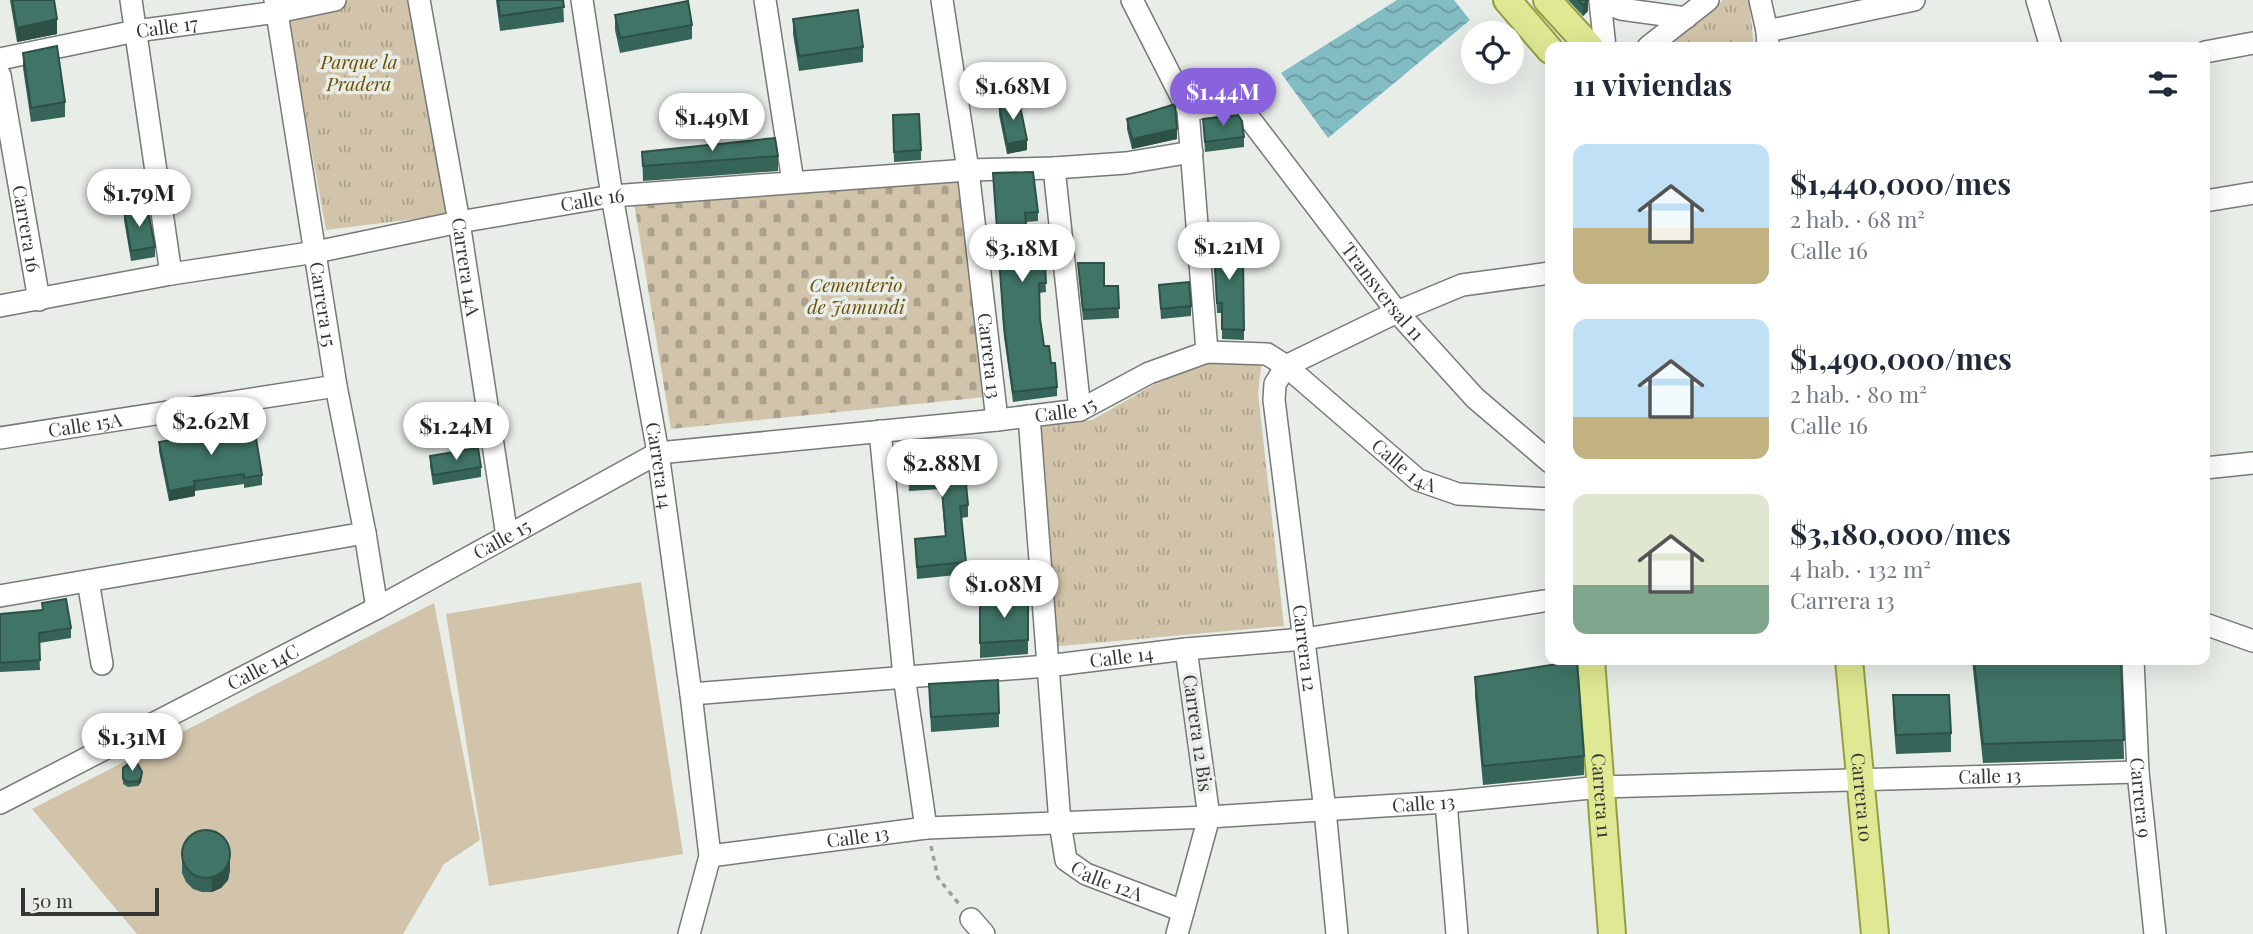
<!DOCTYPE html>
<html lang="es">
<head>
<meta charset="utf-8">
<style>
	:root { --surface:#fff; --page:#f2f2f3; --text:#1f2937; --muted:#747a83; --accent:#8963de }
	body { margin:0; font-family:"Playfair Display",serif; background:var(--page); color:var(--text); height:100vh; display:flex; flex-direction:column; font-size:26px; white-space:nowrap }
	* { box-sizing:border-box; margin:0 }
	p { font-size:23px; color:var(--muted) }
	.icon { flex:none; width:38px; height:38px; fill:none; stroke:currentColor; stroke-width:2; stroke-linecap:round; stroke-linejoin:round }
	.map { position:relative; flex:1; overflow:hidden }
	.drawer { position:absolute; left:1545px; top:42px; width:665px; height:623px; display:flex; flex-direction:column; background:var(--surface); border-radius:14px; box-shadow:0 7px 28px #0002 }
	.drawer>* { flex:none }
	.tools { position:absolute; left:1461px; top:21px; display:grid; gap:14px }
	.tools a { display:grid; place-items:center; width:63px; height:63px; border-radius:50%; background:var(--surface); box-shadow:0 7px 28px #0002; font-size:35px }
	.scale { position:absolute; left:21px; bottom:18px; width:138px; box-sizing:border-box; padding-left:7px; border:4px solid #353634; border-top:0; font-size:19px; line-height:24px; white-space:nowrap; color:#353634; -webkit-text-stroke:5px #e8ede8; paint-order:stroke }
	.price { position:absolute; translate:-50% -60px; padding:0 16px; border-radius:24px; background:#fff; color:#222; font-size:23px; line-height:46px; filter:drop-shadow(0 2px 4px #0008) }
	.price::after { content:''; position:absolute; left:50%; top:42px; width:21px; height:16px; margin-left:-10px; background:inherit; clip-path:polygon(0 0,100% 0,50% 100%) }
	.price.selected { background:var(--accent); color:#fff }
	ul { padding:0; list-style:none }
	li { display:flex; align-items:center; gap:21px; height:175px; padding:0 28px }
	li span { display:grid; place-items:center; flex:none; width:196px; height:140px; border-radius:14px; color:#555 }
	li>.icon { margin-inline-start:auto }
	span .icon { width:84px; height:84px; fill:#fffc; stroke-width:1 }
	li b { font-size:30px }
	h2 { display:flex; justify-content:space-between; align-items:center; height:84px; padding:0 28px; font-size:30px }
	.map>svg:first-child { display:block }
</style>
</head>
<body>
<div class="map">
<svg width="2253" height="934" viewBox="0 0 2253 934">
	<defs>
		<pattern id="cemetery-stones" width="16" height="16" patternUnits="userSpaceOnUse" patternTransform="scale(1.75)"><rect width="16" height="16" fill="#d1c4aa"/><path d="M2 7V4a2 2 0 0 1 4 0v3zM10 15v-3a2 2 0 0 1 4 0v3z" fill="#aaa08b"/></pattern>
		<pattern id="park-tufts" width="24" height="20" patternUnits="userSpaceOnUse" patternTransform="scale(1.75)"><rect width="24" height="20" fill="#d1c4aa"/><path d="M3 7l-1-3M5 7V3M7 7l1-3M15 17l-1-3M17 17v-4M19 17l1-3" fill="none" stroke="#aaa08b"/></pattern>
		<pattern id="water-waves" width="16" height="10" patternUnits="userSpaceOnUse" patternTransform="scale(1.75)"><rect width="16" height="10" fill="#83bdc4"/><path d="M0 5q4-4 8 0t8 0" fill="none" stroke="#6c9aa0"/></pattern>
	</defs>
	<rect width="100%" height="100%" fill="#e8ede8"/>
	<g fill="#d1c4aa">
		<path d="M641,582l42,272 -194,32 -43,-272z"/>
		<path d="M434,603l46,237 -36,24 -41,70h-266l-105,-125z"/>
	</g>
	<path fill="url(#cemetery-stones)" d="M961,170l25,227 -315,32 -37,-226z"/>
	<g fill="url(#park-tufts)">
		<path d="M311,0h97l38,215 -120,15 -41,-224z"/>
		<path d="M1723,0h26l5,47h-86z"/>
		<path d="M1206,355l56,3 -4,35 26,233 -235,21 -10,-223 53,-4z"/>
	</g>
	<path fill="url(#water-waves)" d="M1397,0h57l16,20 -142,118 -47,-65z"/>
	<g fill="none" stroke-linecap="round" stroke-linejoin="round">
		<g stroke="#767a76" stroke-width="24">
			<g id="minor">
				<path d="M131,0l40,274"/>
				<path id="s1" d="M275,0l61,386 29,147 12,75"/>
				<path id="s2" d="M419,0l40,222 48,314"/>
				<path id="s3" d="M582,0l30,196 46,257 33,241 19,162 -21,78"/>
				<path d="M765,0l28,182"/>
				<path id="s4" d="M942,0l26,170 29,250"/>
				<path d="M1132,0l56,110 19,242"/>
				<path d="M1760,0l7,31 1,16"/>
				<path d="M2037,0l14,47"/>
				<path d="M1767,31l147,-31"/>
				<path d="M1605,47l-5,-46 21,8 65,9"/>
				<path d="M1648,47l60,-47"/>
				<path d="M2205,52l48,-9"/>
				<path id="s5" d="M0,59l136,-28 141,-19 58,-12"/>
				<path id="s6" d="M0,75l39,225"/>
				<path id="s7" d="M1188,110l45,-7 10,7 154,202 78,86 75,64"/>
				<path d="M1054,168l26,242"/>
				<path d="M2205,201l48,-8"/>
				<path id="s8" d="M0,306l171,-32 145,-22 143,-30 153,-26 356,-26 86,-2 72,-5 66,-11"/>
				<path id="s9" d="M1286,366l-11,18 -1,16 51,410 12,124"/>
				<path d="M1286,366l111,-54 65,-27 88,-12"/>
				<path id="s10" d="M1029,416l31,407 6,37 20,14 97,37"/>
				<path d="M880,431l24,245 22,152"/>
				<path id="s11" d="M0,438l336,-52"/>
				<path d="M2205,468l48,-5"/>
				<path d="M88,581l14,83"/>
				<path d="M0,596l365,-63"/>
				<path d="M2205,624l48,17"/>
				<path id="s12" d="M2133,660l5,112 17,162"/>
				<path id="s13" d="M691,694l356,-28 139,-17 118,-10 246,-39"/>
				<path d="M1446,802l11,132"/>
				<path id="s14" d="M0,803l377,-195 281,-155 339,-33 83,-10 69,-37 58,-21 60,2 19,12 132,114 40,14 92,5"/>
				<path id="s15" d="M710,856l216,-28 283,-11 237,-15 155,-15 537,-15"/>
				<path d="M971,919l13,15"/>
				<path d="M1177,934l32,-117 -23,-168"/>
			</g>
		</g>
		<g stroke="#959f42" stroke-width="30">
			<g id="major">
				<path d="M1507,0l43,50"/>
				<path d="M1547,0l43,47"/>
				<path id="s16" d="M1591,660l21,274"/>
				<path id="s17" d="M1849,660l26,274"/>
			</g>
		</g>
		<path stroke="#9c9f9c" stroke-width="3.5" stroke-dasharray="5 5" stroke-linecap="butt" d="M931,846l7,32 21,26"/>
		<use href="#minor" stroke="#fff" stroke-width="21"/>
		<use href="#major" stroke="#dfe892" stroke-width="26"/>
	</g>
	<g fill="#376458">
		<path d="M10,0h44l3,34 -40,8z"/>
		<path d="M496,0h67l1,22 -64,9z"/>
		<path d="M1568,0h20v11l-5,5z"/>
		<path d="M615,15l77,10v14l-72,14 -5,-23z"/>
		<path d="M793,19l70,28v15l-64,9 -6,-37z"/>
		<path d="M23,53l42,49v15l-34,5 -8,-54z"/>
		<path d="M999,105l28,45 -20,4 -8,-39z"/>
		<path d="M1127,119l50,20 -45,10 -5,-20z"/>
		<path d="M1203,119l41,18v10l-39,5z"/>
		<path d="M893,125l28,25v10l-27,2z"/>
		<path d="M642,152l136,4v15l-135,10z"/>
		<path d="M993,173l45,39v9l-12,1 2,25 16,-1 2,46 -7,1 1,26 4,27 7,17 6,24v9l-44,6 -9,-65z"/>
		<path d="M124,210l31,37v10l-24,4 -7,-41z"/>
		<path d="M1213,235l23,24 8,71v10l-22,-1v-26h-5z"/>
		<path d="M1078,263l26,23h14l1,32 -36,2z"/>
		<path d="M1159,285l32,21v10l-30,3z"/>
		<path d="M159,442l103,33v10l-18,3v-4l-49,7v5l-26,5 -10,-50z"/>
		<path d="M907,445l61,60v12l-7,1 5,44v12l-49,5 -2,-40 30,-3 -4,-47 -32,2z"/>
		<path d="M430,456l51,11v10l-48,8 -3,-19z"/>
		<path d="M1028,598v56l-48,4v-59z"/>
		<path d="M42,603l29,25v10l-32,5 1,27 -40,2v-58l42,-4z"/>
		<path d="M1972,660h149l3,99 -141,4z"/>
		<path d="M1475,677l109,79v19l-101,10 -8,-89z"/>
		<path d="M929,684l70,29v14l-68,5z"/>
		<path d="M1893,695l58,38v19l-55,2 -3,-40z"/>
		<path d="M123,768l19,9 -1,5 -3,4 -10,1 -5,-3z"/>
		<path d="M182,858l48,12 -2,10 -7,8 -9,4h-10l-9,-3 -7,-7 -4,-9z"/>
	</g>
	<g fill="#2d5147">
		<path d="M1588,0v11l-5,5v-11z"/>
		<path d="M57,19v15l-40,8v-14z"/>
		<path d="M1177,129v10l-45,10v-10z"/>
		<path d="M1027,140v10l-20,4v-10z"/>
		<path d="M195,486v10l-26,5v-10z"/>
		<path d="M142,772l-1,10 -3,4v-5z"/>
		<path d="M230,855v15l-2,10 -7,8 -9,4v-14z"/>
	</g>
	<g fill="#407466" stroke="#2d5147" stroke-width="2">
		<path d="M12,0h42l3,19 -40,9z"/>
		<path d="M498,0h65l1,7 -64,9z"/>
		<path d="M1578,0h10l-5,5z"/>
		<path d="M688,1l4,24 -72,13 -5,-23z"/>
		<path d="M858,10l5,37 -64,9 -6,-37z"/>
		<path d="M57,46l8,56 -34,6 -8,-55z"/>
		<path d="M1019,101l8,39 -20,4 -8,-39z"/>
		<path d="M1175,104l2,25 -45,10 -5,-20z"/>
		<path d="M919,114l2,36 -27,2 -1,-37z"/>
		<path d="M1238,115l4,6 2,16 -39,5 -2,-23z"/>
		<path d="M775,138l3,18 -135,10 -1,-14z"/>
		<path d="M1033,172l5,40 -13,1 3,34 16,-1 2,37h-7l1,36 4,27h5l2,17h4l2,24 -44,5 -9,-65 -11,-154z"/>
		<path d="M147,206l8,41 -24,4 -7,-41z"/>
		<path d="M1234,233l2,26h7l1,71 -22,-1v-26h-5l-4,-68z"/>
		<path d="M1078,263h26v23h14l1,22 -36,2z"/>
		<path d="M1189,282l2,24 -30,3 -2,-24z"/>
		<path d="M254,426l8,49 -18,3v-4l-50,7 1,5 -26,5 -10,-49z"/>
		<path d="M962,441l6,64 -8,1 6,56 -49,5 -2,-28 31,-3 -5,-58 -32,2 -2,-35z"/>
		<path d="M478,448l3,19 -48,8 -3,-19z"/>
		<path d="M980,598h48v42l-48,3z"/>
		<path d="M66,599l5,29 -32,5 1,27 -40,3v-49l43,-4 -1,-7z"/>
		<path d="M1974,660h147l3,80 -141,4z"/>
		<path d="M1577,661l7,95 -101,10 -8,-89z"/>
		<path d="M998,680l1,33 -68,4 -2,-33z"/>
		<path d="M1893,695h56l2,38 -55,2z"/>
		<path d="M131,762l6,1 5,9 -1,5 -3,4 -10,1 -5,-3v-11z"/>
		<circle cx="206" cy="854" r="24"/>
	</g>
	<g text-anchor="middle" stroke-width="7" stroke-linejoin="round" paint-order="stroke">
		<g font-size="19" fill="#353634" stroke="#e8ede8">
			<text dy="7" stroke="none"><textPath href="#s5" startOffset="170">Calle 17</textPath></text>
			<text dy="7" stroke="none"><textPath href="#s8" startOffset="602">Calle 16</textPath></text>
			<text dy="7" stroke="none"><textPath href="#s6" startOffset="156">Carrera 16</textPath></text>
			<text dy="7" stroke="none"><textPath href="#s2" startOffset="271">Carrera 14A</textPath></text>
			<text dy="7" stroke="none"><textPath href="#s7" startOffset="287">Transversal 11</textPath></text>
			<text dy="7" stroke="none"><textPath href="#s1" startOffset="308">Carrera 15</textPath></text>
			<text dy="7" stroke="none"><textPath href="#s4" startOffset="359">Carrera 13</textPath></text>
			<text dy="7" stroke="none"><textPath href="#s14" startOffset="1155">Calle 15</textPath></text>
			<text dy="7" stroke="none"><textPath href="#s11" startOffset="86">Calle 15A</textPath></text>
			<text dy="7" stroke="none"><textPath href="#s14" startOffset="1547">Calle 14A</textPath></text>
			<text dy="7" stroke="none"><textPath href="#s3" startOffset="472">Carrera 14</textPath></text>
			<text dy="7" stroke="none"><textPath href="#s14" startOffset="567">Calle 15</textPath></text>
			<text dy="7" stroke="none"><textPath href="#s9" startOffset="287">Carrera 12</textPath></text>
			<text dy="7" stroke="none"><textPath href="#s13" startOffset="432">Calle 14</textPath></text>
			<text dy="7" stroke="none"><textPath href="#s14" startOffset="296">Calle 14C</textPath></text>
			<text transform="translate(1198 733) rotate(82)" y="7">Carrera 12 Bis</text>
			<text dy="7" stroke="none"><textPath href="#s15" startOffset="1283">Calle 13</textPath></text>
			<text dy="7" stroke="none"><textPath href="#s16" startOffset="136">Carrera 11</textPath></text>
			<text dy="7" stroke="none"><textPath href="#s17" startOffset="138">Carrera 10</textPath></text>
			<text dy="7" stroke="none"><textPath href="#s12" startOffset="138">Carrera 9</textPath></text>
			<text dy="7" stroke="none"><textPath href="#s15" startOffset="716">Calle 13</textPath></text>
			<text dy="7" stroke="none"><textPath href="#s15" startOffset="149">Calle 13</textPath></text>
			<text dy="7" stroke="none"><textPath href="#s10" startOffset="492">Calle 12A</textPath></text>
		</g>
		<g font-size="19" font-style="italic" fill="#6d5105" stroke="#e8ede8">
			<text x="359" y="69">Parque la<tspan x="359" dy="22">Pradera</tspan></text>
			<text x="856" y="292">Cementerio<tspan x="856" dy="22">de Jamundi</tspan></text>
		</g>
	</g>
</svg>
<div class="tools">
<a><svg class="icon" aria-label="locate" viewBox="0 0 24 24"><circle cx="12" cy="12" r="6"/><path d="M12 2v4M12 18v4M2 12h4M18 12h4"/></svg></a>
</div>
<div class="scale">50 m</div>
<b class="price" style="left:1013px;top:122px">$1.68M</b>
<b class="price selected" style="left:1223px;top:128px">$1.44M</b>
<b class="price" style="left:712px;top:153px">$1.49M</b>
<b class="price" style="left:139px;top:229px">$1.79M</b>
<b class="price" style="left:1229px;top:282px">$1.21M</b>
<b class="price" style="left:1022px;top:284px">$3.18M</b>
<b class="price" style="left:211px;top:457px">$2.62M</b>
<b class="price" style="left:456px;top:462px">$1.24M</b>
<b class="price" style="left:942px;top:499px">$2.88M</b>
<b class="price" style="left:1004px;top:620px">$1.08M</b>
<b class="price" style="left:132px;top:773px">$1.31M</b>
<section class="drawer">
<h2>11 viviendas<svg class="icon" aria-label="filters" viewBox="0 0 24 24"><path d="M4 7h16M4 17h16"/><circle cx="9" cy="7" r="2"/><circle cx="15" cy="17" r="2"/></svg></h2>
<ul>
<li><span style="background:linear-gradient(#bfe0f5 60%,#c2b280 0)"><svg class="icon" aria-label="home" viewBox="0 0 24 24"><path d="M3 11l9-7 9 7M6 9v11h12V9"/></svg></span><div><b>$1,440,000/mes</b><p>2 hab. · 68 m²</p><p>Calle 16</p></div></li>
<li><span style="background:linear-gradient(#bfe0f5 70%,#c2b280 0)"><svg class="icon" aria-label="home" viewBox="0 0 24 24"><path d="M3 11l9-7 9 7M6 9v11h12V9"/></svg></span><div><b>$1,490,000/mes</b><p>2 hab. · 80 m²</p><p>Calle 16</p></div></li>
<li><span style="background:linear-gradient(#dfe7d0 65%,#7fa58c 0)"><svg class="icon" aria-label="home" viewBox="0 0 24 24"><path d="M3 11l9-7 9 7M6 9v11h12V9"/></svg></span><div><b>$3,180,000/mes</b><p>4 hab. · 132 m²</p><p>Carrera 13</p></div></li>
</ul>
</section>
</div>
</body>
</html>
